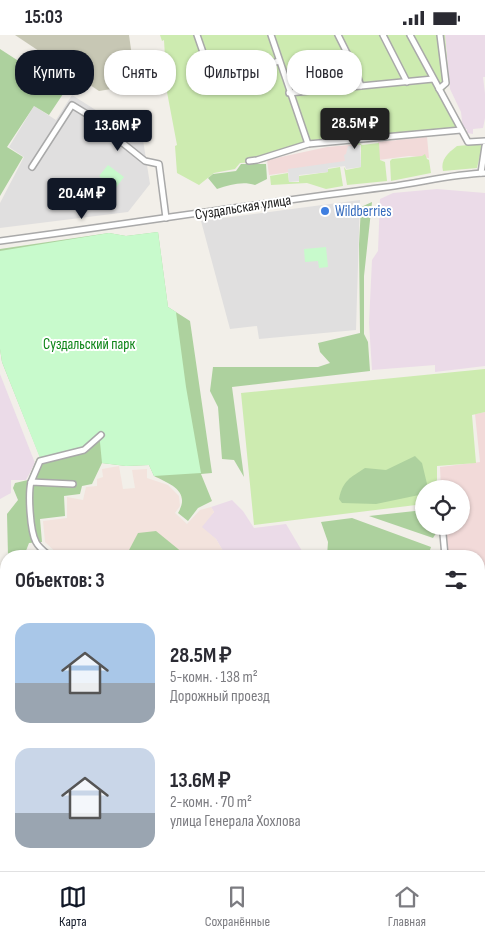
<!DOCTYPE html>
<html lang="ru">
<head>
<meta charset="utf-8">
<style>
	:root { --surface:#fff; --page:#f2f2f3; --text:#2b2b33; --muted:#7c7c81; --line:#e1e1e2; --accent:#111827 }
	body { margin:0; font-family:"Sofia Sans Condensed",sans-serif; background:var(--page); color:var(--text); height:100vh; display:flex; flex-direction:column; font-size:19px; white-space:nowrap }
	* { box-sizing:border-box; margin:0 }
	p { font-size:16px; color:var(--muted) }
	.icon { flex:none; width:28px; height:28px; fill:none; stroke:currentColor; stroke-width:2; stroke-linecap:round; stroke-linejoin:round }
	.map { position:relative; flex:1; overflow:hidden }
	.sheet { position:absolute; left:0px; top:515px; width:485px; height:321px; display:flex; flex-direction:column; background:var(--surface); border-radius:20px 20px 0 0; box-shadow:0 1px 4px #0004 }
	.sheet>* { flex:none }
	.guide { position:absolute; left:15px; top:15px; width:455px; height:45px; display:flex; gap:10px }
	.controls { position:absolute; left:415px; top:445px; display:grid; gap:10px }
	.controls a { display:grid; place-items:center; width:55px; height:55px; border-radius:50%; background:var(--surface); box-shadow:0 1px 4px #0004; font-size:25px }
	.price { position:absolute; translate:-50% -42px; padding:0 11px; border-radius:5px; background:var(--accent); color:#fff; font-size:16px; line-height:32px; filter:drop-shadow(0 1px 2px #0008) }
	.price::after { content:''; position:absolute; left:50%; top:30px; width:15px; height:11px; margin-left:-8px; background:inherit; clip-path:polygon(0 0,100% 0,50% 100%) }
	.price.selected { background:#222; color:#fff }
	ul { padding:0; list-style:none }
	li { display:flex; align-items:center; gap:15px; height:125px; padding:0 15px }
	li span { display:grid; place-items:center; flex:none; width:140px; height:100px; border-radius:15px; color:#555 }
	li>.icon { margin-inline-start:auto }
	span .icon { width:60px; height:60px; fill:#fffc; stroke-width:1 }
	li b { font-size:21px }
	h2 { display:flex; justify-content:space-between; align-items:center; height:60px; padding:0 15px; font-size:21px }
	.chip { padding:0 18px; border-radius:20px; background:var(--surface); box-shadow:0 1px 4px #0004; font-size:18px; line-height:45px }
	.chip.selected { background:var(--accent); color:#fff }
	.status { display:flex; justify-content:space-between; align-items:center; height:35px; padding:0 25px; background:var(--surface); direction:ltr }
	.status svg { height:14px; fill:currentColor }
	.dock { display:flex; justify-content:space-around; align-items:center; height:70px; border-top:1px solid var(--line); background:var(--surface); font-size:14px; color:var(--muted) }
	.dock a { display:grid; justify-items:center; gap:2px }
	.dock .selected { color:var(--accent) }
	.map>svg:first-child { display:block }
</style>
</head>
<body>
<div class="status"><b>15:03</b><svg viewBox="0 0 49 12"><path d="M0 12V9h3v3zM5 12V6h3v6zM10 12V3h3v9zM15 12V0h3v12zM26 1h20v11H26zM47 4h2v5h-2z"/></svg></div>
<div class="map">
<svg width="485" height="836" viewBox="0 0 485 836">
	<rect width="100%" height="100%" fill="#f2efe9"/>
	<g fill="#e0dfdf">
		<path d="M72,60l71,45 7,44 -22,28 -128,16v-25l24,-46 -15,-10 25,-41 22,14z"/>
		<path d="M360,165l-4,130 -97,9 -2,-13 -27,3 -29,-108z"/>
		<path d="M6,559v96l-6,-1v-92z"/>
		<path d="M0,678l6,1v119l-6,-2z"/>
		<path d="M110,830h211l-5,6h-205z"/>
	</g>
	<g fill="#f2dad9">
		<path d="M427,102l2,21 -20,-2 -31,4v-18z"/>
		<path d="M360,109v18l-91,13 -2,-15 60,-13z"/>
		<path d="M485,377v177h-6v-33h-37l-3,-30h22v-37h-20l-1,-22 40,-5 -5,-48z"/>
	</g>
	<g fill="#ebdbe8">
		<path d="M445,0h40v42h-2l2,17v24l-2,10 -10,1v5l-6,-1v-4h-4l-2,-17 -11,-23z"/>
		<path d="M437,154l48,4v173l-50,6v-7l-63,5 -3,-47 3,-63 6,-9 2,-52 13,-6z"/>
		<path d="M0,339l35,89 -9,17h-15v13l-11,6z"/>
		<path d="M232,465l11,11 11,17 32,-4 19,32h-79l-10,-17 -15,-12 13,-15 -3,-5z"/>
	</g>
	<path fill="#f3e3dd" d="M119,431l4,23 12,-1 -3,-18 15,-1v9l21,7 11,11 1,10 -5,7 12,11 13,-14 11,-3 3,5 -12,15 14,12 10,17h-166l-15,-14 -2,-21 24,-3v-21l16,3 3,-13 11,-1v-7l6,-2 -1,-8z"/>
	<path fill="#c7c7b4" d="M15,0h114l7,50 -37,6z"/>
	<g fill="#cdebb0">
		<path d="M160,0h285l4,49 -5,7 15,37 -162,19 -27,8 -5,7 -25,1 -5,6 -21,4 -15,12 -22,-12 -2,-27 2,-1 -10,-53 -3,-52 -2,1z"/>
		<path d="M358,107l4,3 17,-2 1,17 5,2 2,19 -40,4 -3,-18 2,3 15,-3v-22h-3z"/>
		<path d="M480,109l2,3 -5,21 -34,3c-3,-11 5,-18 14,-25z"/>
		<path d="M425,119l2,5 2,1 2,13 -40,8 -1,-20 2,-2 30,-3z"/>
		<path d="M340,132l3,19 -17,3 -19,-6 -36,2 -1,-9 18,-3 1,9h10v-6l29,-4v-3z"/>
		<path d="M485,334v43l-13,3 4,48 -39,3v23h-13v15l-170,21 -13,-132z"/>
	</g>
	<g fill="#add19e">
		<path d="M0,14l65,42 -16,24 -15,-9 -27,41 16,10 -23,39z"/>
		<path d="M241,129h25l1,15 -12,6c-13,-4 -25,0 -38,4l-9,-11 5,-4 23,-3z"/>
		<path d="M372,167l-8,74v58l4,8 2,29 -138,16 12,90 -10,-17 -12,-1 -4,-52 -8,-16 3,-24h105l12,-4 -10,-11 -2,-9 42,-10 -1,-89 2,-37z"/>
		<path d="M158,197l10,75 22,14 22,152 -11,1 11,27 -14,7 -10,13 -10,-8c13,-22 -8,-29 -24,-37l-5,-11 -23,1 -24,-3 -10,21 -10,2 -2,8 -16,2 1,20 -25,3 2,23 -13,1 -5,13h-16l-1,-42 11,-14 -5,-12 2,-5 13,-3 9,-22 3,-1 -38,-95 -2,-13v-100l109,-16 17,3z"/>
		<path d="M415,421l7,7 6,25 -4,1v2l-5,4 -43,9 -34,-1 -3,-4c4,-19 11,-21 26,-31l21,2z"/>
		<path d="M424,475v16h13l1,4 -5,8 -64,-22z"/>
		<path d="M352,483l79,29 -3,9h-101l1,-14 -7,-20z"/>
		<path d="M156,496l27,22 -2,3h-54l1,-4 10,-19z"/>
		<path d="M0,796l6,2v32h105v6h-111z"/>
	</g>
	<g fill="#c8facc">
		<path d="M108,130l16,12 -9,12 -16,-13z"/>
		<path d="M158,197l10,75 8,5 10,75 15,86 -47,3 -5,-11 -23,1 -24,-3 -3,-31 -17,16 -42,10 -38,-96 -2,-13v-98l109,-18 17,3z"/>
		<path d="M326,212l2,20 -9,1 -1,-7 -13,1 -1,-13z"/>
	</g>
	<path fill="#e2e2e2" d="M360,110l1,22 -15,2 -1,-3 -17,2v4l-29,3v6l-10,1 -1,-13 57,-8 -1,-6 2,-1 2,-8z"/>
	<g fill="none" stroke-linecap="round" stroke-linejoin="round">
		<g stroke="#aad3df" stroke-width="1">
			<path d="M0,588l3,-3 3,2"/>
			<path d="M479,670l6,10"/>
		</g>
		<g stroke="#a9a9a9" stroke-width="8">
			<g id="minor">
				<path d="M197,0l9,26"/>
				<path d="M271,0l37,109"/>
				<path d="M338,0l17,34 6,17"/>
				<path d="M383,0l24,47"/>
				<path d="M410,0l58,107 17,-1"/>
				<path d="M223,43l56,-17"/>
				<path d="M439,54l7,-6 -6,-48"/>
				<path d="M289,58l144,-14"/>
				<path d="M249,126l8,-1 51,-16 153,-14"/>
				<path d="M32,132l40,-62 31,19 1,4 41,33 14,3 7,54"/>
				<path d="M481,138l4,-27"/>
				<path d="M0,206c129,-17 258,-38 387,-54 33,-4 65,-13 98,-14"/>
				<path d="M31,447l9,-21 44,-11 17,-15"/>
				<path d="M443,499l2,22"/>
				<path d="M50,521c-5,-4 -11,-8 -14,-14 -6,-11 -8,-48 -5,-60l42,2"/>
				<path d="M479,554h6"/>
				<path d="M479,602h6"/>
				<path d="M224,830l6,6"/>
				<path d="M167,836l9,-6"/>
				<path d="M281,836l6,-6"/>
			</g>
		</g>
		<g stroke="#a06b00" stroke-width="9">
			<g id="major">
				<path d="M0,662l6,2"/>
				<path d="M0,668l6,1"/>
				<path d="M352,830l7,6"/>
			</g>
		</g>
		<use href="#minor" stroke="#fff" stroke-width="5"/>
		<use href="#major" stroke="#fcd6a4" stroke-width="7"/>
	</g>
	<circle fill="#3f7fe0" stroke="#fff" stroke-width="2" cx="325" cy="176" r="5"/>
	<g text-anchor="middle" stroke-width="4" stroke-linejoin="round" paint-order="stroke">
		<g font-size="15" fill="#222" stroke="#fff">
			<text transform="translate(243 172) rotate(-9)" y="5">Суздальская улица</text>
		</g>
		<g font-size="15" fill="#366cbe" stroke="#fff" text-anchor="start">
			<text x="335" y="181">Wildberries</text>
		</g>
		<g font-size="15" fill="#0c8416" stroke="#fff">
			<text x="89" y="314">Суздальский парк</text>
		</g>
	</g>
</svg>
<div class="controls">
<a><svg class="icon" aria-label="locate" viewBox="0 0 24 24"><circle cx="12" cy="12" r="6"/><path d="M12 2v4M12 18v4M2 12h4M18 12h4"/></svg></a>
</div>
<b class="price selected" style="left:355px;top:115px">28.5M ₽</b>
<b class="price" style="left:118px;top:117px">13.6M ₽</b>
<b class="price" style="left:82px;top:185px">20.4M ₽</b>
<div class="guide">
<a class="chip selected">Купить</a>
<a class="chip">Снять</a>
<a class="chip">Фильтры</a>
<a class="chip">Новое</a>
</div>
<section class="sheet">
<h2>Объектов: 3<svg class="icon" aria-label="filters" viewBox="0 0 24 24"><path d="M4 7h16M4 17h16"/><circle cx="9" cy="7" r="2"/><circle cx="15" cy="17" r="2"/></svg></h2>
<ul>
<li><span style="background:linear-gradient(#a9c7e8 60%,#9aa5b1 0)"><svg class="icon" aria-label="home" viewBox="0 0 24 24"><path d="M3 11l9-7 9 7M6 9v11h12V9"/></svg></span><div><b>28.5M ₽</b><p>5-комн. · 138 m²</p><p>Дорожный проезд</p></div></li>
<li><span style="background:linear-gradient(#c9d6e8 65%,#9aa5b1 0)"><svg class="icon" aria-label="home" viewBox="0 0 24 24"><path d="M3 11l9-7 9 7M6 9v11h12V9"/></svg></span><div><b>13.6M ₽</b><p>2-комн. · 70 m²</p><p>улица Генерала Хохлова</p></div></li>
</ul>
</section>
</div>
<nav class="dock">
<a class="selected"><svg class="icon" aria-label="map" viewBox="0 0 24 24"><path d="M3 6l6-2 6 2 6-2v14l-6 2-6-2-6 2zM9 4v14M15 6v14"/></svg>Карта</a>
<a><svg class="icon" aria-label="saved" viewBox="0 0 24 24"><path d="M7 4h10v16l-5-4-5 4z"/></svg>Сохранённые</a>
<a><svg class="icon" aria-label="home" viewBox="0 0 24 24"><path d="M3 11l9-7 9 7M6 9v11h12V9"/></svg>Главная</a>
</nav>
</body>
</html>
